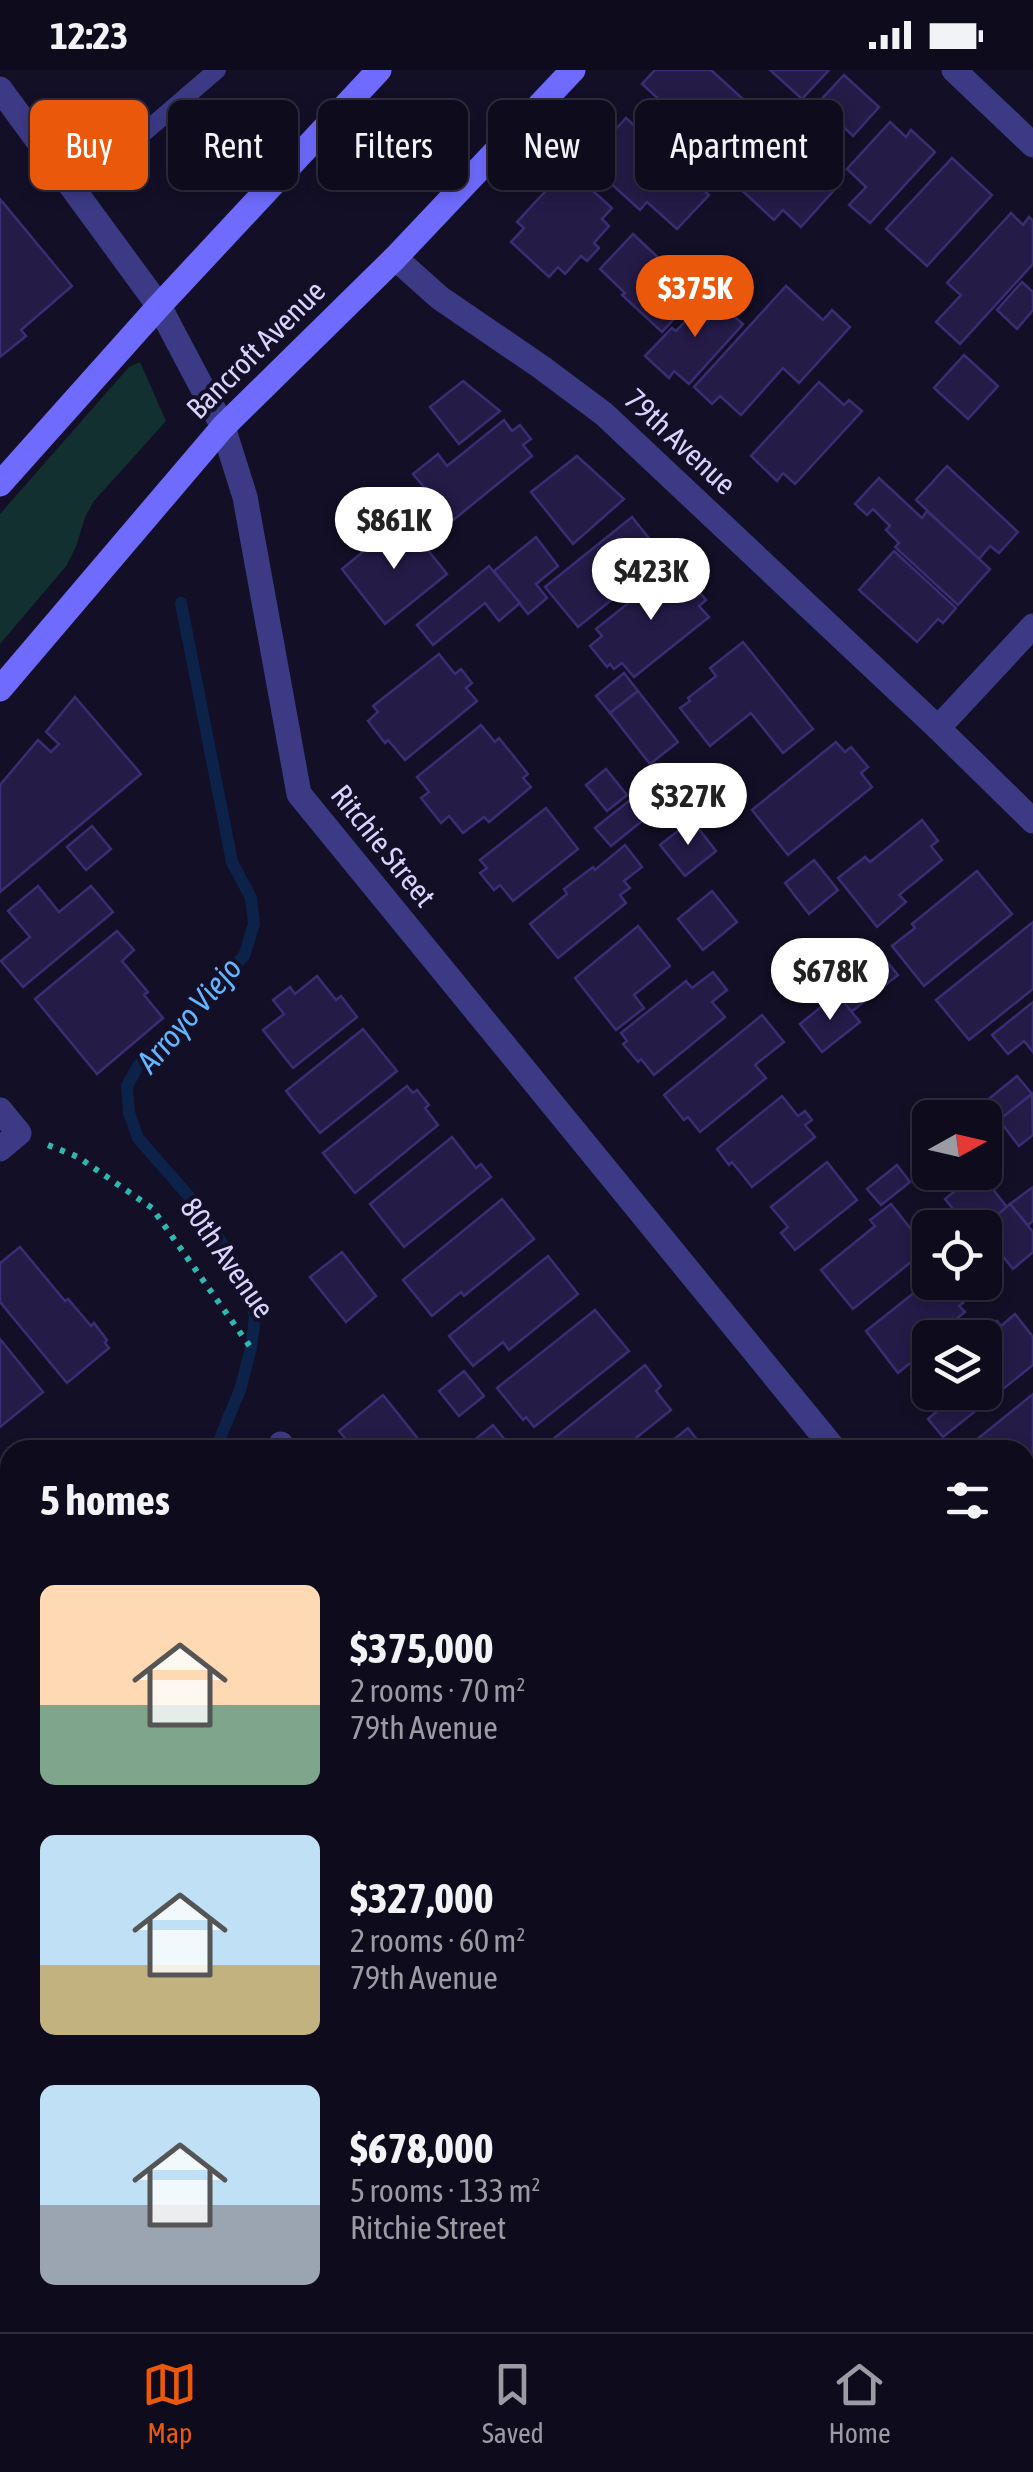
<!DOCTYPE html>
<html lang="en">
<head>
<meta charset="utf-8">
<style>
	:root { --surface:#0e0b1c; --page:#171425; --text:#f1f3f6; --muted:#9b9ba3; --line:#2e2b3b; --accent:#ea580c }
	body { margin:0; font-family:"Asap Condensed",sans-serif; background:var(--page); color:var(--text); height:100vh; display:flex; flex-direction:column; font-size:38px; white-space:nowrap }
	* { box-sizing:border-box; margin:0 }
	p { font-size:32px; color:var(--muted) }
	.icon { flex:none; width:55px; height:55px; fill:none; stroke:currentColor; stroke-width:2; stroke-linecap:round; stroke-linejoin:round }
	.map { position:relative; flex:1; overflow:hidden }
	.details { position:absolute; left:0px; top:1370px; width:1035px; height:892px; display:flex; flex-direction:column; background:var(--surface); border-radius:30px 30px 0 0; box-shadow:0 5px 15px #0003,0 0 0 2px var(--line) }
	.details>* { flex:none }
	.hud { position:absolute; left:30px; top:30px; width:975px; height:90px; display:flex; gap:20px }
	.needle { width:65px; rotate:82deg }
	.tools { position:absolute; left:912px; top:1030px; display:grid; gap:20px }
	.tools a { display:grid; place-items:center; width:90px; height:90px; border-radius:15px; background:var(--surface); box-shadow:0 5px 15px #0003,0 0 0 2px var(--line); font-size:50px }
	.price { position:absolute; translate:-50% -85px; padding:0 22px; border-radius:35px; background:#fff; color:#222; font-size:32px; line-height:65px; filter:drop-shadow(0 2px 5px #0008) }
	.price::after { content:''; position:absolute; left:50%; top:60px; width:30px; height:22px; margin-left:-15px; background:inherit; clip-path:polygon(0 0,100% 0,50% 100%) }
	.price.on { background:var(--accent); color:#fff }
	ul { padding:0; list-style:none }
	li { display:flex; align-items:center; gap:30px; height:250px; padding:0 40px }
	li span { display:grid; place-items:center; flex:none; width:280px; height:200px; border-radius:15px; color:#555 }
	li>.icon { margin-inline-start:auto }
	span .icon { width:120px; height:120px; fill:#fffc; stroke-width:1 }
	li b { font-size:42px }
	h2 { display:flex; justify-content:space-between; align-items:center; height:120px; padding:0 40px; font-size:42px }
	.tag { padding:0 35px; border-radius:15px; background:var(--surface); box-shadow:0 5px 15px #0003,0 0 0 2px var(--line); font-size:35px; line-height:90px }
	.tag.on { background:var(--accent); color:#fff }
	.status { display:flex; justify-content:space-between; align-items:center; height:70px; padding:0 50px; background:var(--surface); direction:ltr }
	.status svg { height:28px; fill:currentColor }
	.dock { display:flex; justify-content:space-around; align-items:center; height:140px; border-top:2px solid var(--line); background:var(--surface); font-size:28px; color:var(--muted) }
	.dock a { display:grid; justify-items:center; gap:5px }
	.dock .on { color:var(--accent) }
	.map>svg:first-child { display:block }
</style>
</head>
<body>
<div class="status"><b>12:23</b><svg viewBox="0 0 49 12"><path d="M0 12V9h3v3zM5 12V6h3v6zM10 12V3h3v9zM15 12V0h3v12zM26 1h20v11H26zM47 4h2v5h-2z"/></svg></div>
<div class="map">
<svg width="1033" height="2262" viewBox="0 0 1033 2262">
	<rect width="100%" height="100%" fill="#130f26"/>
	<path fill="#12302f" d="M140,292l26,59 -72,80 -9,16 -8,27 -10,21 -67,79v-130l129,-147z"/>
	<g fill="none" stroke-linecap="round" stroke-linejoin="round">
		<g stroke="#0c2248" stroke-width="12">
			<path d="M181,533l51,259 19,36 3,26 -10,32 -106,110 -11,20 2,27 9,25 62,71 45,71 10,36 -4,32 -11,42 -25,60"/>
			<path d="M0,1732l10,-14"/>
			<path d="M0,2118l10,10"/>
			<path d="M82,2252l1,10"/>
		</g>
	</g>
	<g fill="#241b47" stroke="#3b2d73" stroke-width="2.5">
		<path d="M655,0h56l55,50 -39,42 -85,-78z"/>
		<path d="M770,0h59l-27,29z"/>
		<path d="M844,5l35,32 -26,29 -35,-33z"/>
		<path d="M626,48l13,12 5,-6 60,54 -6,7 11,10 -32,34 -30,-27 -7,8 -44,-40 8,-8 -10,-9z"/>
		<path d="M890,52l16,15 5,-7 24,22 -65,71 -21,-18 17,-18 -19,-18z"/>
		<path d="M763,86l36,33 17,-17 19,17 -34,38 -18,-17 -9,10 -38,-35z"/>
		<path d="M952,88l40,37 -65,71 -41,-37z"/>
		<path d="M574,104l38,34 -10,11 7,7 -15,17 5,5 -12,13 -6,-5 -16,18 -7,-7 -9,10 -38,-35 13,-14 -7,-6 37,-40 7,6z"/>
		<path d="M0,129l72,87 -51,44 5,6 -26,21z"/>
		<path d="M1011,143l12,12 6,-8 4,4v43l-73,80 -24,-22 25,-27 -14,-12z"/>
		<path d="M633,164l64,60 -35,38 -40,-37 3,-2 -25,-24z"/>
		<path d="M1022,212l11,10v18l-16,19 -20,-19z"/>
		<path d="M786,216l37,34 9,-10 18,17 -51,56 -16,-15 -42,47 -21,-19 -8,8 -18,-17z"/>
		<path d="M714,220l9,8 -4,5 24,21 -54,60 -15,-13 -5,7 -24,-22 27,-28 4,3z"/>
		<path d="M964,285l34,31 -30,33 -34,-31z"/>
		<path d="M463,311l37,30 -41,33 -29,-37z"/>
		<path d="M819,312l25,23 5,-5 13,11 -67,73 -12,-11 -6,8 -26,-25z"/>
		<path d="M504,350l8,11 8,-6 11,14 -8,6 9,11 -80,65 -39,-47 25,-20 9,12z"/>
		<path d="M577,386l47,43 -51,45 -42,-52z"/>
		<path d="M947,396l71,66 -19,21 -9,-7 -11,13 -63,-59z"/>
		<path d="M879,408l43,40 5,-7 63,58 -32,36 -63,-58 4,-4 -13,-13 4,-4 -17,-17 -6,6 -12,-11z"/>
		<path d="M632,447l28,35 -28,23 4,5 -58,47 -33,-40z"/>
		<path d="M403,449l44,55 -62,50 -43,-55z"/>
		<path d="M536,467l22,29 -22,18 11,14 -19,16 -34,-43z"/>
		<path d="M894,481l62,57 -13,15 -5,-4 -21,23 -58,-52z"/>
		<path d="M677,494l29,36 -7,6 10,11 -75,60 -12,-14 -8,6 -4,-5 -3,3 -17,-21 12,-10 -6,-7z"/>
		<path d="M489,496l31,37 -21,18 -14,-18 -52,42 -16,-20z"/>
		<path d="M743,572l70,87 -30,24 -32,-40 -41,33 -30,-38 10,-7 -2,-3 28,-22 -6,-8z"/>
		<path d="M439,584l16,20 6,-5 11,14 -6,5 11,13 -72,59 -17,-20 -3,3 -17,-22 10,-9 -5,-6z"/>
		<path d="M624,603l14,18 -28,22 -14,-17z"/>
		<path d="M638,621l40,51 -28,22 -40,-51z"/>
		<path d="M75,627l66,77 -141,118v-107l38,-45 13,12 8,-8 -13,-12z"/>
		<path d="M481,655l14,17 4,-4 29,36 -5,4 8,9 -42,35 -5,-5 -21,16 -14,-17 -8,7 -20,-25 8,-6 -12,-15z"/>
		<path d="M836,672l9,10 6,-5 17,20 -7,6 11,14 -84,68 -36,-45z"/>
		<path d="M606,699l21,26 -20,16 -21,-26z"/>
		<path d="M659,707l14,19 -62,50 -16,-18z"/>
		<path d="M546,738l32,41 -65,52 -13,-16 -6,5 -14,-17 7,-5 -7,-8z"/>
		<path d="M692,750l24,31 -31,25 -25,-31z"/>
		<path d="M922,750l16,21 -7,5 11,14 -43,35 7,7 -29,25 -39,-49 27,-21 5,5z"/>
		<path d="M92,756l19,23 -25,21 -19,-23z"/>
		<path d="M625,775l17,22 -18,14 6,7 -10,7 6,8 -68,55 -28,-34 37,-30 -3,-5 29,-22 2,3z"/>
		<path d="M814,790l24,30 -29,24 -24,-31z"/>
		<path d="M977,801l35,43 -88,72 -32,-40 23,-18 -3,-4z"/>
		<path d="M38,816l21,26 32,-26 22,26 -90,75 -22,-26 29,-24 -22,-26z"/>
		<path d="M712,821l25,31 -34,28 -25,-31z"/>
		<path d="M1033,852v67l-64,51 -33,-40z"/>
		<path d="M638,856l32,40 -36,29 10,13 -28,22 -41,-52z"/>
		<path d="M117,861l17,19 -12,11 26,31 -4,3 19,23 -66,56 -62,-75z"/>
		<path d="M871,872l27,33 -47,37 -26,-33z"/>
		<path d="M713,902l14,18 -15,12 13,15 -71,58 -13,-16 -3,3 -15,-18 4,-3 -6,-8 65,-52 6,7z"/>
		<path d="M317,906l19,24 5,-4 16,21 -64,51 -30,-38 21,-16 -11,-14 17,-13 5,7z"/>
		<path d="M837,924l23,28 -38,30 -22,-28z"/>
		<path d="M1033,932v50l-9,-11 -16,13 -16,-19z"/>
		<path d="M762,945l22,27 -29,23 11,13 -66,54 -12,-15 -4,3 -20,-25z"/>
		<path d="M363,959l34,42 -77,62 -34,-42z"/>
		<path d="M1017,1006l15,18 -33,26 -14,-18z"/>
		<path d="M407,1016l6,7 4,-3 12,15 -4,3 13,17 -83,68 -32,-40z"/>
		<path d="M1032,1024l1,41 -14,11 -20,-26z"/>
		<path d="M782,1026l16,20 7,-5 7,9 -7,5 10,12 -63,50 -20,-25 -3,3 -12,-16z"/>
		<path d="M452,1067l24,31 5,-4 10,13 -87,70 -34,-43z"/>
		<path d="M827,1092l30,38 -62,50 -14,-17 7,-6 -17,-20z"/>
		<path d="M897,1095l13,17 -29,23 -14,-16z"/>
		<path d="M979,1102l28,35 -25,21h-14l-23,-29z"/>
		<path d="M1033,1117v34l-5,4 -18,-21z"/>
		<path d="M502,1129l32,40 -70,57 -3,-4 -29,24 -29,-36z"/>
		<path d="M891,1134l36,45 -74,60 -32,-39 54,-44 -5,-6z"/>
		<path d="M1010,1134l23,28v20l-20,17 -28,-35v-6h-3z"/>
		<path d="M20,1177l45,54 3,-2 23,27 3,-3 13,17 -2,3 4,5 -42,35 -67,-81v-39z"/>
		<path d="M342,1182l34,44 -30,26 -36,-45z"/>
		<path d="M548,1186l30,38 -69,56 -6,-8 -30,24 -24,-30z"/>
		<path d="M930,1210v2h17l16,21 -4,3 6,6 -10,8 3,4 -16,14h-12v9l-32,26 -32,-42z"/>
		<path d="M595,1240l34,41 -95,76 -8,-10 -3,3 -26,-32z"/>
		<path d="M1015,1244l18,23v28l-90,72 -15,-18 8,-7 -21,-26 15,-12v18h55v-54h-10l22,-17 4,5z"/>
		<path d="M0,1269l43,53 -43,35z"/>
		<path d="M645,1295l16,21 -5,5 15,19 -50,40 -26,-2 -35,2 -8,-10z"/>
		<path d="M464,1301l20,25 -25,20 -20,-25z"/>
		<path d="M1033,1324v70l-8,6v-20h-61z"/>
		<path d="M383,1325l44,55h-72l-16,-19z"/>
		<path d="M493,1355l20,25h-51z"/>
		<path d="M688,1358l17,22h-44z"/>
		<path d="M1033,1414v53l-2,1 -6,-8v-40z"/>
		<path d="M0,1565l10,12v54l-10,8z"/>
		<path d="M1025,1761l8,10v33l-8,6z"/>
		<path d="M1033,1836v61l-8,6v-61z"/>
		<path d="M1033,1925v45l-8,-9v-30z"/>
		<path d="M309,2252h85l-12,10h-85z"/>
		<path d="M626,2252h84l-11,10h-72l4,-3z"/>
		<path d="M730,2252h17l8,10h-37z"/>
		<path d="M933,2252h76l-12,10h-56z"/>
	</g>
	<g fill="none" stroke-linecap="round" stroke-linejoin="round">
		<path stroke="#2fb8b0" stroke-width="6" stroke-dasharray="5 8" stroke-linecap="butt" d="M48,1075l30,12 74,51 99,140"/>
		<path stroke="#3d3a85" stroke-width="18" d="M75,122l142,-122"/>
		<g stroke="#3d3a85" stroke-width="25">
			<path d="M954,0l79,75"/>
			<path d="M0,19l159,217 64,121 22,70 54,297 536,656"/>
			<path d="M395,188l45,40 101,69 63,47 334,314 95,93"/>
			<path d="M938,658l95,-102"/>
			<path d="M0,1040l19,23 -19,16"/>
			<path d="M281,1374l3,6"/>
			<path d="M1025,1612l8,10"/>
			<path d="M155,2252l8,10"/>
			<path d="M848,2252l8,10"/>
		</g>
		<g stroke="#6f6bff" stroke-width="25">
			<path d="M0,414l159,-178 220,-236"/>
			<path d="M0,619l223,-262 172,-169 178,-188"/>
		</g>
	</g>
	<g text-anchor="middle" stroke-width="8" stroke-linejoin="round" paint-order="stroke">
		<g font-size="30" fill="#d9d4ff" stroke="#130f26">
			<text transform="translate(256 280) rotate(-45)" y="10">Bancroft Avenue</text>
			<text transform="translate(680 372) rotate(43)" y="10">79th Avenue</text>
			<text transform="translate(383 776) rotate(51)" y="10">Ritchie Street</text>
			<text transform="translate(227 1188) rotate(55)" y="10">80th Avenue</text>
		</g>
		<g font-size="32" font-style="italic" fill="#62b6ff" stroke="#130f26">
			<text transform="translate(189 945) rotate(-49)" y="11">Arroyo Viejo</text>
		</g>
	</g>
</svg>
<div class="tools">
<a><svg class="needle" viewBox="-14 -14 28 28"><path d="M0-13l5 13h-10z" fill="#e53935"/><path d="M0 13l5-13h-10z" fill="#9b9ba3"/></svg></a>
<a><svg class="icon" aria-label="locate" viewBox="0 0 24 24"><circle cx="12" cy="12" r="6"/><path d="M12 2v4M12 18v4M2 12h4M18 12h4"/></svg></a>
<a><svg class="icon" aria-label="layers" viewBox="0 0 24 24"><path d="M12 4l9 5-9 5-9-5zM3 14l9 5 9-5"/></svg></a>
</div>
<b class="price on" style="left:695px;top:270px">$375K</b>
<b class="price" style="left:394px;top:502px">$861K</b>
<b class="price" style="left:651px;top:553px">$423K</b>
<b class="price" style="left:688px;top:778px">$327K</b>
<b class="price" style="left:830px;top:953px">$678K</b>
<div class="hud">
<a class="tag on">Buy</a>
<a class="tag">Rent</a>
<a class="tag">Filters</a>
<a class="tag">New</a>
<a class="tag">Apartment</a>
</div>
<section class="details">
<h2>5 homes<svg class="icon" aria-label="filters" viewBox="0 0 24 24"><path d="M4 7h16M4 17h16"/><circle cx="9" cy="7" r="2"/><circle cx="15" cy="17" r="2"/></svg></h2>
<ul>
<li><span style="background:linear-gradient(#ffd9b3 60%,#7fa58c 0)"><svg class="icon" aria-label="home" viewBox="0 0 24 24"><path d="M3 11l9-7 9 7M6 9v11h12V9"/></svg></span><div><b>$375,000</b><p>2 rooms · 70 m²</p><p>79th Avenue</p></div></li>
<li><span style="background:linear-gradient(#bfe0f5 65%,#c2b280 0)"><svg class="icon" aria-label="home" viewBox="0 0 24 24"><path d="M3 11l9-7 9 7M6 9v11h12V9"/></svg></span><div><b>$327,000</b><p>2 rooms · 60 m²</p><p>79th Avenue</p></div></li>
<li><span style="background:linear-gradient(#bfe0f5 60%,#9aa5b1 0)"><svg class="icon" aria-label="home" viewBox="0 0 24 24"><path d="M3 11l9-7 9 7M6 9v11h12V9"/></svg></span><div><b>$678,000</b><p>5 rooms · 133 m²</p><p>Ritchie Street</p></div></li>
</ul>
</section>
</div>
<nav class="dock">
<a class="on"><svg class="icon" aria-label="map" viewBox="0 0 24 24"><path d="M3 6l6-2 6 2 6-2v14l-6 2-6-2-6 2zM9 4v14M15 6v14"/></svg>Map</a>
<a><svg class="icon" aria-label="saved" viewBox="0 0 24 24"><path d="M7 4h10v16l-5-4-5 4z"/></svg>Saved</a>
<a><svg class="icon" aria-label="home" viewBox="0 0 24 24"><path d="M3 11l9-7 9 7M6 9v11h12V9"/></svg>Home</a>
</nav>
</body>
</html>
